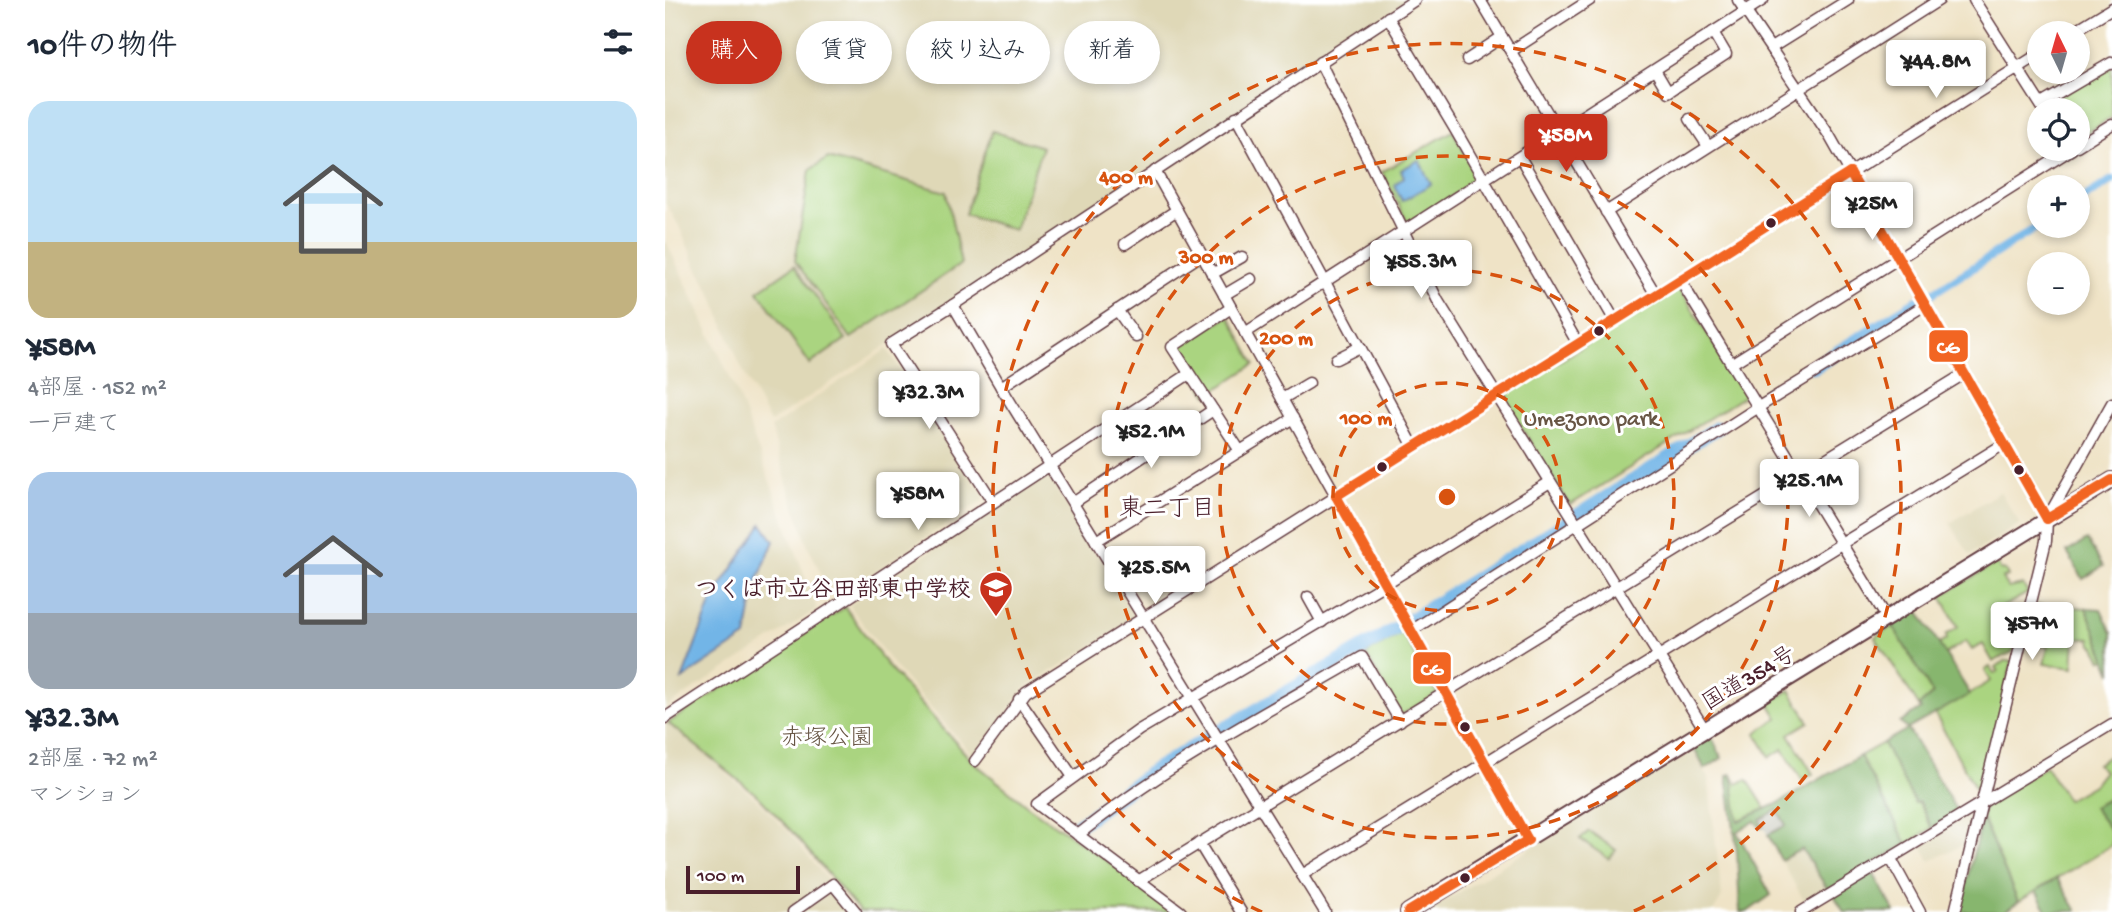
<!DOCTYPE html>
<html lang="ja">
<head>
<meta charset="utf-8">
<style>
	:root { --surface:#fff; --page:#f2f2f3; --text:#1f2937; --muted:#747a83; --accent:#c8321e }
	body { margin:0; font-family:"Gochi Hand","Klee One",sans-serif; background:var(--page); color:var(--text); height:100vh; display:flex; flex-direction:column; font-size:26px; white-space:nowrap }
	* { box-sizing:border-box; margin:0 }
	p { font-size:23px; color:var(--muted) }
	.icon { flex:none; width:38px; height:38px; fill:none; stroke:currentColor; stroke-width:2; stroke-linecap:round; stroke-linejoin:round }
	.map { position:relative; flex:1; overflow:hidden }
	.details { display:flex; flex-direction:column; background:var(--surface); width:665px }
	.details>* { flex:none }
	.top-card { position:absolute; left:21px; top:21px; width:665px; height:63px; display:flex; gap:14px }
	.needle { width:46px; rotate:355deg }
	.controls { position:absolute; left:1362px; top:21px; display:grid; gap:14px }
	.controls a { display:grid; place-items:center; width:63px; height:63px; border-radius:50%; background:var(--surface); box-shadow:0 4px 10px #0003; font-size:35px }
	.scale { position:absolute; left:21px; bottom:18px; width:114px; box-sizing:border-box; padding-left:7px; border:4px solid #4a1f2b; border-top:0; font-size:19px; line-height:24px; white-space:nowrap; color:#4a1f2b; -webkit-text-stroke:5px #fff; paint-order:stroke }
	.price { position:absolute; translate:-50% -60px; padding:0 16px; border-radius:7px; background:#fff; color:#222; font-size:23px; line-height:46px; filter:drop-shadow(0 2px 4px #0008) }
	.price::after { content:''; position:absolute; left:50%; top:42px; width:21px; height:16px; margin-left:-10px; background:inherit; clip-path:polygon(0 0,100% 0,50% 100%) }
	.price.on { background:var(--accent); color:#fff }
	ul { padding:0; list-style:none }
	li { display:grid; align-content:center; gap:14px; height:371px; padding:0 28px }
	li span { display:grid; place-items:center; height:217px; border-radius:21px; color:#555 }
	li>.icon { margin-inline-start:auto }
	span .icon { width:126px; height:126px; fill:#fffc; stroke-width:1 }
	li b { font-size:30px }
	h2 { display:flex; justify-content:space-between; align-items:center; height:84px; padding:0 28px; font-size:30px }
	.pill { padding:0 24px; border-radius:32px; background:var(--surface); box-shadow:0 4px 10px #0003; font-size:24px; line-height:63px }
	.pill.on { background:var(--accent); color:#fff }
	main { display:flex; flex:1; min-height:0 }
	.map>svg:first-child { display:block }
</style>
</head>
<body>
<main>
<section class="details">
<h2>10件の物件<svg class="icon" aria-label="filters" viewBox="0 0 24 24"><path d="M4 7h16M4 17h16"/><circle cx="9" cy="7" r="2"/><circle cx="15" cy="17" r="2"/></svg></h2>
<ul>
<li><span style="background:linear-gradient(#bfe0f5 65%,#c2b280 0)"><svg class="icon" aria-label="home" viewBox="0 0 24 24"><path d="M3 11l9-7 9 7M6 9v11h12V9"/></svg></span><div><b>¥58M</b><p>4部屋 · 152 m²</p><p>一戸建て</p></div></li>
<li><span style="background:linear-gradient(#a9c7e8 65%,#9aa5b1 0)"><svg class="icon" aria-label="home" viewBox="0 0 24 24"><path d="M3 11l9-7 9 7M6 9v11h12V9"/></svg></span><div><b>¥32.3M</b><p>2部屋 · 72 m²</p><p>マンション</p></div></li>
</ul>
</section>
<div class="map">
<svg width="1447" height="912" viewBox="0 0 1447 912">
	<rect width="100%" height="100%" fill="#fff"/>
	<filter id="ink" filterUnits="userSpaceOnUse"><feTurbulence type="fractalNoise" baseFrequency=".0143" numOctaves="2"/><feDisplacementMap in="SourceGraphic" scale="14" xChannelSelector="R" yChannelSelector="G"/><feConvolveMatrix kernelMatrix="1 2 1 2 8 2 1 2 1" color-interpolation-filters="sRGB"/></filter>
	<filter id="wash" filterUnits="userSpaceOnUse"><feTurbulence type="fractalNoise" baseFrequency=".00686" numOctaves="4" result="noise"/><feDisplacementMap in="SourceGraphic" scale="28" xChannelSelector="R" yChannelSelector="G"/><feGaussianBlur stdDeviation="1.57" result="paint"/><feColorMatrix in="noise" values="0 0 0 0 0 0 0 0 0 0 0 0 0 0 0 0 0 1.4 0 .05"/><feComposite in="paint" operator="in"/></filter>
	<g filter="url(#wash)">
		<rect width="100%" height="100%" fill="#efe3c6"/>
		<g fill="#dfd8b7">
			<path d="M0,0h742l-636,422 -2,-1 -28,-54 -29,-73 -16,-28 -17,-40 -14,-24z"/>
			<path d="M0,239l71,151 81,219 -152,99z"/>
			<path d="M222,349l97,148 -1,3 -146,96 -15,-20 -14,-30 -19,-56 -18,-62z"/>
			<path d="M375,479l11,2 83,134 -1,5 -109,69 -50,68 -80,-91 -45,-61z"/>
			<path d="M1335,492l20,32 -50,31 -20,-32z"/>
			<path d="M3,723l89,77 34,35 39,48 -42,29h-123v-187z"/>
			<path d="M1027,750l16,27 14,120 -9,15h-286z"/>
			<path d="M1299,816l10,5 -5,21 -39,19 -9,-17z"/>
			<path d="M1137,849l26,41 -22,14 -25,-44z"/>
			<path d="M168,890l18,22h-50z"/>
		</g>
		<path fill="#c5c5b8" d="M1112,810l9,15 -18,10 -9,-14z"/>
		<g fill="#aad480" stroke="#7a7a56" stroke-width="2">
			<path d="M1443,64l4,5v48l-35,22v-29h-24l-5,-7z"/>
			<path d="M327,131l50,16 -27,83 -50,-16z"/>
			<path d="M788,131l26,48 -71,45 -26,-52z"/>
			<path d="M163,158l118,34 15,72 -110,74 -56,-77 15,-91z"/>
			<path d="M129,266l52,73 -36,25 -52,-73z"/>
			<path d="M1014,288l67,107 -176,110 -64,-102 3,-11z"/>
			<path d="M564,316l26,48 -47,31 -33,-48z"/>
			<path d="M1329,564l4,1 2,5 6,1 2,5 -6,3 6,9 15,-3 5,8 -31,17 19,36 -4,6 -19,10 -10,-18 -11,6 -6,-9 -21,13 -6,-10 8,-5 -1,-4 12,-8 -17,-31z"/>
			<path d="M1369,605l52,3 21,52h-5l-7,-13 -3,-2 -1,-6 -16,-1 -2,30 -29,-4 4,-17 -23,-5z"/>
			<path d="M180,607l44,61 83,93 57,46 152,105h-321l-64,-76 -38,-40 -90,-73z"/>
			<path d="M1228,626l40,68 -14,12 -44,-69z"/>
			<path d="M737,633l36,61 -37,21 -35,-61z"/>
			<path d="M1341,661h6l-29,129h-7l-41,-76 56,-33 -6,-11 5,-3 4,7 4,-3 -2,-4z"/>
			<path d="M1125,690l19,32 -20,12 24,40 -11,6 -19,-31 -13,8 -14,-24 22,-15 -9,-15z"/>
			<path d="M1218,743l32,60 3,-1 14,26 -25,16 -47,-88z"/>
			<path d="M1447,754v43l-19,10 19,25v13l-94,57 -36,-84 3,-14 61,-38 21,34 26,-15 11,-14 -7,-7z"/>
			<path d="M1067,774l5,10 10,-5 19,30 -29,12z"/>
			<path d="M924,831l27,19 -7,9 -29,-20z"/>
		</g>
		<g fill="#87b66e" stroke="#686a4c" stroke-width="2">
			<path d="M1422,540l16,26 -20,13 -16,-27z"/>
			<path d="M1421,608l15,1 11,24v40z"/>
			<path d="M1253,610l52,84 -62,35 50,84 -26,15 -13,-26 -4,1 -32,-60 25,-14 -8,-6 21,-14 -2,-3 14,-12 -40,-68z"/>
			<path d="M1046,736l11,22 -17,11 -12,-22z"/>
			<path d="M1195,756l47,88 -79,46 -26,-41 -21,11 -13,-25 18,-10 -9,-15 -17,10 3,7 -2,1 -6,-7 -18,11 34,63 -24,17h-7l-3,-60 -10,-77 5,-1 6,47 37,-16z"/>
			<path d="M1447,797v35l-19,-25z"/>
			<path d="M1317,818l36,84 -14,10h-45z"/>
			<path d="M1208,873l22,39h-51l-10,-17z"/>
			<path d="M1392,878l20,33 -29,1 -12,-21z"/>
		</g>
		<g fill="#72b5e7" stroke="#5e6a89" stroke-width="2">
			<path d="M754,160l12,24 -29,17 -8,-16 10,-8 -3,-7z"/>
			<path d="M97,524l12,17 -18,43 -10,53 -64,42 32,-83z"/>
		</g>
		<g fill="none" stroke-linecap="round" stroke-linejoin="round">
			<g stroke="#72b5e7" stroke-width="8">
				<path d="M1412,202l35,-22"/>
				<path d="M1252,303l122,-77"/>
			</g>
			<g stroke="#72b5e7" stroke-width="14">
				<path d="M1149,367l103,-64"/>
				<path d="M412,826l80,-58 242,-141 318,-199"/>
			</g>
		</g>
	</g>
	<g filter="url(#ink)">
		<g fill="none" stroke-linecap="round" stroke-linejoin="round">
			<g stroke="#633c42" stroke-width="13">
				<g id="minor">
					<path d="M815,0l176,295"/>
					<path d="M1073,0l91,135 218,384 -1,22 -91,371"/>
					<path d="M1309,0l70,110"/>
					<path d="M723,17l68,114 122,213"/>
					<path d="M1406,33l41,-25"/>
					<path d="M1106,48l77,-48"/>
					<path d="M846,51l79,-51"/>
					<path d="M802,60l35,-23"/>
					<path d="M655,62l118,239 267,429"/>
					<path d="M990,70l13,22 58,-38 -13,-22"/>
					<path d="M1376,104l70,-41 1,1"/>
					<path d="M571,117l178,330"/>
					<path d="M1025,119l18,27"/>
					<path d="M1412,146l35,-22"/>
					<path d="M855,157l95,164"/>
					<path d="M490,171l373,669"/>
					<path d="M941,212l333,-212"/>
					<path d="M460,244l52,-34"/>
					<path d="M547,274l30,-17"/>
					<path d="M1015,280l207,338"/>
					<path d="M559,295l27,-16"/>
					<path d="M288,305l-62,39 102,158"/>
					<path d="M566,308l-59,39 68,104"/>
					<path d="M452,310l19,27"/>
					<path d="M580,333l518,-333"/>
					<path d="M671,359l24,-12"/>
					<path d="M1066,364l341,-215"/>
					<path d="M336,387l200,-132"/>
					<path d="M617,399l27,-16"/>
					<path d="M408,503l140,-93"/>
					<path d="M1382,519l65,-116"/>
					<path d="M431,541l197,-123"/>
					<path d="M643,597l14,25"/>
					<path d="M746,631l346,-223 168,-103"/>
					<path d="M354,699l54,78"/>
					<path d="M0,718l524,-344"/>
					<path d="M310,761l51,-69 1013,-638"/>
					<path d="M413,835c87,-70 188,-122 284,-178l38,64"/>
					<path d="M534,843l42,69"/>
					<path d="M1226,859l29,53"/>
					<path d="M637,875l702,-431"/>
					<path d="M473,881l826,-507"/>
					<path d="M128,912l40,-28 23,28"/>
					<path d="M516,912l-144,-108 102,-74 246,-146 165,-102"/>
					<path d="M660,912l-324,-525 -48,-82 462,-305"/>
					<path d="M1136,912l311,-188"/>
				</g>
			</g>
			<g stroke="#633c42" stroke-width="18">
				<path id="highway" d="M743,912l704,-432"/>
			</g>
			<use href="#minor" stroke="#fff" stroke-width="10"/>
			<use href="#highway" stroke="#fff" stroke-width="14"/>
			<g stroke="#fff" stroke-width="16">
				<g id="bus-1">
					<path d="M1185,173l197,346"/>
					<path d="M671,496l514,-323"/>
					<path d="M671,496l192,344"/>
					<path d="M1382,519l65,-39"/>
					<path d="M743,912l120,-72"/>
				</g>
			</g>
			<use href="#bus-1" stroke="#f26522" stroke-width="10"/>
		</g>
	</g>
	<g fill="none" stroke="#d8530f" stroke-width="3.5" stroke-dasharray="12 9">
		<circle cx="782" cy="497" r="114"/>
		<circle cx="782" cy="497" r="227"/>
		<circle cx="782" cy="497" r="341"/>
		<path d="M597 912A454 454 0 1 1 967 912"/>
	</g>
	<defs>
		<g id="school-pin" transform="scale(1.75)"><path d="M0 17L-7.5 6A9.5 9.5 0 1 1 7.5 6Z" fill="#c8321e" stroke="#fff"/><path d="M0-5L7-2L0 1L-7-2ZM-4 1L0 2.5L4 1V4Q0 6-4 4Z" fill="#fff"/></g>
	</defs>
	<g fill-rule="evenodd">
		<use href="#school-pin" x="331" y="588"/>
	</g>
	<g fill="#4a1f2b" stroke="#fff" stroke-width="2.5">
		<circle cx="1106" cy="223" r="6"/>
		<circle cx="934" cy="331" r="6"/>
		<circle cx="717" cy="467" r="6"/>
		<circle cx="1354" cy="470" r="6"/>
		<circle cx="800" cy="727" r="6"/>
		<circle cx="800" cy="878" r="6"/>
	</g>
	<g text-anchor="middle" stroke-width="6" stroke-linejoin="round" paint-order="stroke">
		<g font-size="23" fill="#675544" stroke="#fff">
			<text x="926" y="425">Umezono park</text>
			<text x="162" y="744">赤塚公園</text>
		</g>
		<g font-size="23" font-weight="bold" fill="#4a1f2b" stroke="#fff" text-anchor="end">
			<text x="306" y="596">つくば市立谷田部東中学校</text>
		</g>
		<g font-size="23" fill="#4a1f2b" stroke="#fff">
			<text transform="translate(1083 677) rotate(-31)" y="8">国道354号</text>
		</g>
		<g font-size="24" fill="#4a1f2b" stroke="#fff">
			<text x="502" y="515">東二丁目</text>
		</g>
	</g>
	<circle cx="782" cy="497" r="10" fill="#d8530f" stroke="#fff" stroke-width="3.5"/>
	<g font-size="21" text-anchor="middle" font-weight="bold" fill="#d8530f" stroke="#fff" stroke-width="6" stroke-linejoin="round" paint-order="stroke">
		<text x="461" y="183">400 m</text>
		<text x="541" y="263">300 m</text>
		<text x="621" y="344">200 m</text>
		<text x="701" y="424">100 m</text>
	</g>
	<g stroke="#fff" stroke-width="2.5">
		<rect x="1263" y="329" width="41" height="34" rx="7" fill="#f26522"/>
		<rect x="747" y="651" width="40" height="34" rx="7" fill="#f26522"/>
	</g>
	<g font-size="19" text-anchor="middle" font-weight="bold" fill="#fff">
		<text x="1283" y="353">CG</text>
		<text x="767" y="675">CG</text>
	</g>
</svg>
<div class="controls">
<a><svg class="needle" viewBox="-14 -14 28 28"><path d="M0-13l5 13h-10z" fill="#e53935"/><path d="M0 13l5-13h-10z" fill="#747a83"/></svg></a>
<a><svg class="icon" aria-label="locate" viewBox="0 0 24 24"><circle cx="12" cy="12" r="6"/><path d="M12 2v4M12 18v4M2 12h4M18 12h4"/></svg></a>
<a>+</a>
<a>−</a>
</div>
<div class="scale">100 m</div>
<b class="price" style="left:1271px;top:100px">¥44.8M</b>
<b class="price on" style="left:901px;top:174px">¥58M</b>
<b class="price" style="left:1207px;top:242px">¥25M</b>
<b class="price" style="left:756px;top:300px">¥55.3M</b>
<b class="price" style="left:264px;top:431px">¥32.3M</b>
<b class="price" style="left:486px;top:470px">¥52.1M</b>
<b class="price" style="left:1144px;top:519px">¥25.1M</b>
<b class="price" style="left:253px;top:532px">¥58M</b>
<b class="price" style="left:490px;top:606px">¥25.5M</b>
<b class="price" style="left:1367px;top:662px">¥57M</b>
<div class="top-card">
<a class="pill on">購入</a>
<a class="pill">賃貸</a>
<a class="pill">絞り込み</a>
<a class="pill">新着</a>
</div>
</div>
</main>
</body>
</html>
